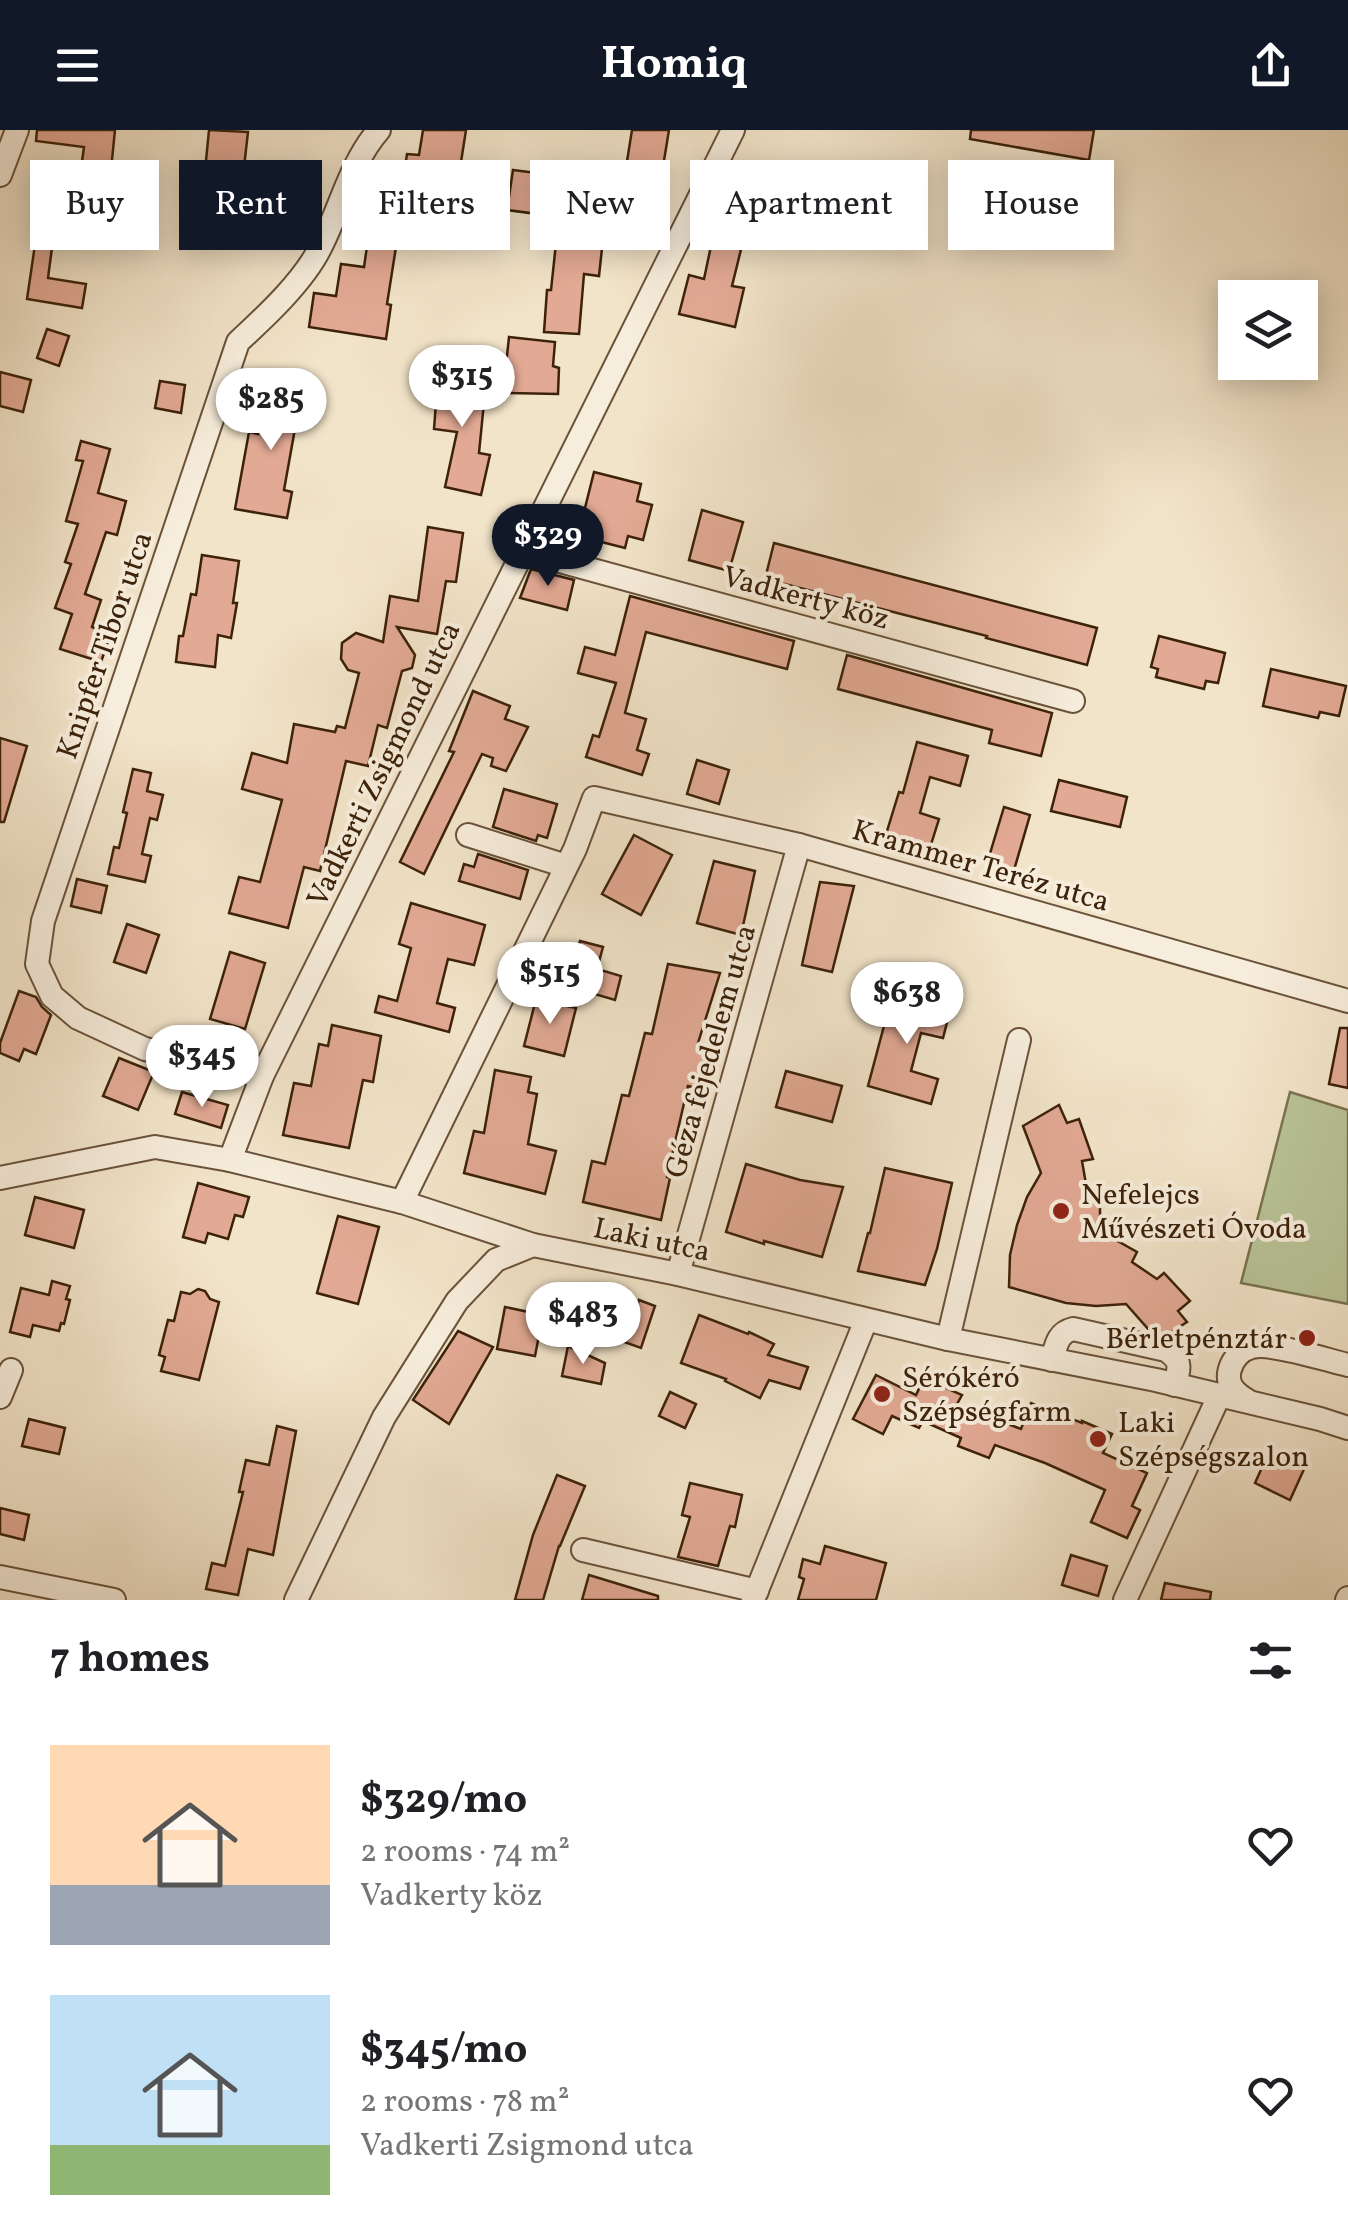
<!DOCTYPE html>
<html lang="en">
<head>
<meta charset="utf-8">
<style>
	:root { --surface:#fff; --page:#f6f6f6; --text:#202124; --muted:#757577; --accent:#111827 }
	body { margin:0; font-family:Vollkorn,serif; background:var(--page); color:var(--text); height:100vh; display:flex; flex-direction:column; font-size:38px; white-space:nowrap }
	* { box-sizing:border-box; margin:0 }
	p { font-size:32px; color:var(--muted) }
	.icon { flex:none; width:55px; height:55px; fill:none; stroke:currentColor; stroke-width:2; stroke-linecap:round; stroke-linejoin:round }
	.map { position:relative; height:1470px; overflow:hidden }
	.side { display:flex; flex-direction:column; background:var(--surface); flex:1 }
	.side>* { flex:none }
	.hud { position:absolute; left:30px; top:30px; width:1290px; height:90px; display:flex; gap:20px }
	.fabs { position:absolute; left:1218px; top:150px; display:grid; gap:20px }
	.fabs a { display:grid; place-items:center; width:100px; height:100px; border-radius:0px; background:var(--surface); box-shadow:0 5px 25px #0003; font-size:50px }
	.price { position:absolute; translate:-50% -85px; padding:0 22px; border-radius:35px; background:#fff; color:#222; font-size:32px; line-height:65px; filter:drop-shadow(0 2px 5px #0008) }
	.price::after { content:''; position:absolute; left:50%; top:60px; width:30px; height:22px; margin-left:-15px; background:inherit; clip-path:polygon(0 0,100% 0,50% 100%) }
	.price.on { background:var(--accent); color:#fff }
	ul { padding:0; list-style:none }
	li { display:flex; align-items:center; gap:30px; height:250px; padding:0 50px }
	li span { display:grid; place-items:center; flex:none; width:280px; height:200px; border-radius:0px; color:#555 }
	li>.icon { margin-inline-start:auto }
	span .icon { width:120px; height:120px; fill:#fffc; stroke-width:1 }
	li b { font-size:42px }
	h2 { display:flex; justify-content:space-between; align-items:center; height:120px; padding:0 50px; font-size:42px }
	.pill { padding:0 35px; border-radius:0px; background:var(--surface); box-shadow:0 5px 25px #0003; font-size:35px; line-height:90px }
	.pill.on { background:var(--accent); color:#fff }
	header { display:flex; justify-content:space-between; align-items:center; height:130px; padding:0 50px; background:var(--accent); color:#fff; font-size:45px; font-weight:700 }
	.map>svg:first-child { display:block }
</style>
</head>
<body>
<header><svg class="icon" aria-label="menu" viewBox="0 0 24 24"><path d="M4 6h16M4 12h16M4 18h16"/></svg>Homiq<svg class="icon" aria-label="share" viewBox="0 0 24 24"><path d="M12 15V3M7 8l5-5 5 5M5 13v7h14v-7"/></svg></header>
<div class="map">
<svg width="1348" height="1470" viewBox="0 0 1348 1470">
	<rect width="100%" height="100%" fill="#f2e4c9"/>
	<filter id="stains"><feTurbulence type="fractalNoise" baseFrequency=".002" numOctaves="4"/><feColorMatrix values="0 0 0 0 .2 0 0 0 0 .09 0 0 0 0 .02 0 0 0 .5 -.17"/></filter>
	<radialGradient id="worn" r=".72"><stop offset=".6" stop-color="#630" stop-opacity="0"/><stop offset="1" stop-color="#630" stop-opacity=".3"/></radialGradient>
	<path fill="#b9c498" stroke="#7a7350" stroke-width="2.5" d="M1290,962l58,18v194l-107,-21z"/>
	<g fill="#e2a994" stroke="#3c2209" stroke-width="2.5">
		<path d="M37,0h78l-4,40h6l-6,46 -36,-4 9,-65 -48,-6z"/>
		<path d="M209,0l39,2 -5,44 -38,-5z"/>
		<path d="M423,0h43l-5,32 7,1 -6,39 -52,-8 -8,54 -6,-1 -9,57 4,1 -5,34 -77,-12 5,-34 22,3 5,-32 23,3 8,-55 6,1 7,-49 20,3 2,-13 12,1z"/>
		<path d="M632,0h37l-9,55 -36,-5z"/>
		<path d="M971,0h123l-5,30 -119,-21z"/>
		<path d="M513,40l32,4 -1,10 13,2 -4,30 -46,-6z"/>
		<path d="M736,48l35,9 -9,37 -14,-3 -16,65 12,2 -9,39 -56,-13 10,-39 15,4 18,-85 10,3z"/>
		<path d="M557,104l46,5 -4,37 -15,-2 -5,60 -35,-2 3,-42h4z"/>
		<path d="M36,108l17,2 -5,38 38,6 -4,24 -55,-9z"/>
		<path d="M47,199l22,7 -10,30 -22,-8z"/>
		<path d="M509,207l46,5 -2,24 6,2 -1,26 -55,-1z"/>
		<path d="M0,242l31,8 -8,32 -23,-6z"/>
		<path d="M430,248l56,4 -7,71 11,2 -9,40 -36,-8 12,-55 -23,-3 2,-26 -8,-1z"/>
		<path d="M160,251l25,4 -4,28 -26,-5z"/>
		<path d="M266,253l42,7 -6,34 -6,-1 -12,67 8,2 -5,26 -52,-9 14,-77 9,2z"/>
		<path d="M81,311l29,8 -12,44 28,8 -9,34 -11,-3 -21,62 16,6 -9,27 10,4 -3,5 10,3 -8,23 -41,-13 12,-35 -17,-6 16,-44 -6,-2 13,-38 -12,-3 17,-60 -7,-1z"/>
		<path d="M594,342l47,12 -4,17 15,4 -9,35 -15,-4 -3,12 -47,-12z"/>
		<path d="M702,380l41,12 -14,49 -40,-11z"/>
		<path d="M428,397l35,6 -7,49 -10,-1 -9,53 -40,-7 18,28 -3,13 -10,3 -15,57 -9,-3 -10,41 -22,-5 -26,110 -16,-4 -16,61 -59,-15 10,-36 21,5 22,-82 -40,-11 10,-36 35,10 7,-39 41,8 2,-6 8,2 14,-55 -11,-3 -7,-11 1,-16 14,-10 27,9 7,-46 28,5z"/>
		<path d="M774,413l323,85 -10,37 -101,-27 1,-2 -222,-57z"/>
		<path d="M202,425l37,6 -6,42h4l-6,35 -13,-3 -3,32 -39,-5 3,-26h4l8,-42 5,1z"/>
		<path d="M531,439l43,11 -7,30 -47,-12z"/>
		<path d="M630,466l164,45 -7,28 -141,-37 -21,81 21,6 -9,31 12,4 -7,21 -56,-18 7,-22 6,2 17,-54 -38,-10 7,-26 30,8z"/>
		<path d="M1159,506l66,17 -7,30 -12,-2 -2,8 -48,-12 2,-8 -7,-2z"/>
		<path d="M847,525l205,58 -11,43 -52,-13 3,-13 -154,-41z"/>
		<path d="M1271,539l75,17 -7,30 -19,-4 -2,6 -55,-12z"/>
		<path d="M473,561l37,15 -5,13 23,8 -22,44 -15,-5 2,-8 -11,-4 -58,120 -24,-12 54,-110 -5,-1z"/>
		<path d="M0,608l27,8 -23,76h-4z"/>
		<path d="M917,612l51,14 -8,30 -30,-9 -10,36 19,6 -11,35 -44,-13 15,-49 4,1z"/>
		<path d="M697,630l32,10 -10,34 -32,-10z"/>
		<path d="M133,639l18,4 -4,18 16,4 -6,25 -7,-2 -8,36 9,2 -6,26 -37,-8 6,-27 5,1 8,-35 -4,-1z"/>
		<path d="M1059,650l68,17 -7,30 -69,-16z"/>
		<path d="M504,659l53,15 -10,34 -9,-3 -2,6 -43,-14z"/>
		<path d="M1004,677l26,8 -18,62 -27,-7z"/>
		<path d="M634,705l38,20 -31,60 -39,-21z"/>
		<path d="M478,724l50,16 -8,29 -61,-18 5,-17 10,3z"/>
		<path d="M714,731l41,10 -14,64 -44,-12z"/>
		<path d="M77,749l30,7 -6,27 -30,-7z"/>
		<path d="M820,752l34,4 -22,86 -30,-7z"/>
		<path d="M411,773l74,22 -11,40 -26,-6 -11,44 18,5 -6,24 -74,-20 4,-16 18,5 14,-53 -12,-4z"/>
		<path d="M127,794l32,11 -13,38 -32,-11z"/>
		<path d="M580,811l23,6 -6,22 24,7 -6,24 -48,-14z"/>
		<path d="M230,822l35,11 -20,66 -35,-10z"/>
		<path d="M668,834l52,9 -22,70 9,2 -10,43 -9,-2 -21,91 3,1 -9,42 -78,-18 9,-41 13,3 17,-69 7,1 16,-63 7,1z"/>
		<path d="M19,861l17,6 6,10 9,8 -15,39 -12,-5 -5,12 -19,-8v-10z"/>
		<path d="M893,862l58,15 -8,31 -22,-5 -10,38 27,8 -7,25 -63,-18z"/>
		<path d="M536,869l40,9 -12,48 -40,-10z"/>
		<path d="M332,895l49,11 -8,46 -10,-2 -14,68 -66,-13 11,-52 17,3 8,-42 9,2z"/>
		<path d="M1340,898h8v60l-19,-4z"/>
		<path d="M119,928l35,14 -16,38 -35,-14z"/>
		<path d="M495,940l36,7 -3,15 9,2 -9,50 28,7 -11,43 -81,-21 10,-42 10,2z"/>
		<path d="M786,941l56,15 -10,36 -56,-15z"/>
		<path d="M182,962l46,13 -7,23 -46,-14z"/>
		<path d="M1059,975l8,18 12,-4 14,40 -11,2 5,29h13v41l37,21 -5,10 25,17 7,-6 26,28 -12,10 9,11 -20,13 -17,-4 -24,-27 -30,2 -30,-3 -57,-16 1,-32 7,-30 10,-28 14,-24 -18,-47z"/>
		<path d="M746,1034l54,16 43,7 -21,70 -58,-16v3l-38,-12z"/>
		<path d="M885,1038l67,15 -15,66 -12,36 -67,-14 10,-38h2z"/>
		<path d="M198,1053l51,14 -6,20 -8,-2 -7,24 -20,-6 -3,10 -22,-6z"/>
		<path d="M35,1067l49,13 -10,38 -49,-13z"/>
		<path d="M338,1086l41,11 -21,77 -41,-11z"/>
		<path d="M52,1151l18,5 -4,13 4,1 -6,24 -3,-1 -2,8 -26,-6 -3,12 -20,-5 11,-44 28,7z"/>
		<path d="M198,1159l7,2 5,8 9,3 -20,78 -38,-9 4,-14 -6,-2 9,-35 6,1 7,-29 9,2z"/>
		<path d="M639,1170l16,6 -14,42 -45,-16 5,-23 33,7z"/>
		<path d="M505,1177l38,8 -8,41 -38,-7z"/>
		<path d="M699,1185l49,19 1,-2 25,12 -6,11 40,12 -8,22 -31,-9 -9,18 -35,-17 1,-2 -45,-16z"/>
		<path d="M458,1201l35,16 -44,77 -36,-24z"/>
		<path d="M568,1216l37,17 -4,21 -39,-8z"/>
		<path d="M876,1245l40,20 8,-17 38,17 -5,9 64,25 10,-26 51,20v-2l30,13 -9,19 44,20 -15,33 8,4 -13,28 -36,-16 14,-32 -60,-27 -50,-18 -6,13 -31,-12 3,-8 -38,-17 -4,7 -27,-12 -9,18 -30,-15z"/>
		<path d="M670,1262l26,12 -11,24 -26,-12z"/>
		<path d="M29,1289l36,9 -6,26 -37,-8z"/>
		<path d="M277,1296l19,5 -23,124 -25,-6 -10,46 -32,-6 6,-26 13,3 18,-74h-4l7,-32 23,5z"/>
		<path d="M1269,1322l36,15 -15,33 -35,-17z"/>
		<path d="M557,1345l28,11 -25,60h-1l-16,54h-28l18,-65z"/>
		<path d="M690,1353l52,12 -7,32 -5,-1 -12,40 -40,-9 12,-40 -8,-2z"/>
		<path d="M0,1378l29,7 -5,25 -24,-6z"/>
		<path d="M825,1416l61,17 -10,37h-78l6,-21 -5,-2 4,-18 17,5z"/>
		<path d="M1071,1425l36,11 -9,30 -36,-11z"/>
		<path d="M589,1445l69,21v4h-76z"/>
		<path d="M1165,1453l46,9 -1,8h-49z"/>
	</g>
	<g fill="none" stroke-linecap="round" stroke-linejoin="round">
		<g stroke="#6a5239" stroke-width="26">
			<g id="minor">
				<path d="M0,45l17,-45"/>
				<path d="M523,421l550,150"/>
				<path d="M468,705l98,31"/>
				<path d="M262,946l-117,-27 -67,-31 -26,-22 -15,-32 6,-43 195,-579c27,-25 65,-60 82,-94 20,-38 30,-85 59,-118"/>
				<path d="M230,1030l32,-84 471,-946"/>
				<path d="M0,1048l155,-31 75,13 172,42 131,43 145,29 270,65 208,41 164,39 28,9"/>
				<path d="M402,1072l173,-353 19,-51 205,47 549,156"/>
				<path d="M678,1144l121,-429"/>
				<path d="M948,1209l71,-299"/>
				<path d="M1052,1230c4,-14 5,-27 21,-31l93,21c17,12 13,17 9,35"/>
				<path d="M0,1267l11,-27"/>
				<path d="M1248,1271c-12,-7 -23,-16 -18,-32 3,-10 11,-19 22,-22 20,-5 74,13 96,18"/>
				<path d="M583,1420l174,41"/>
				<path d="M0,1447l114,23"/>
				<path d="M296,1470l88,-183 73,-116 39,-41 37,-15"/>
				<path d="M753,1470l113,-280"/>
				<path d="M1125,1470l94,-204"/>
				<path d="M1347,1470l1,-2"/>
			</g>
		</g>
		<use href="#minor" stroke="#f7eddc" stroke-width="22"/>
	</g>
	<g fill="#8f2418" stroke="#f7eddc" stroke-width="4">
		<circle cx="1061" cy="1081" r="10"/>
		<circle cx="1307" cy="1208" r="10"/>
		<circle cx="882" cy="1264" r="10"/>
		<circle cx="1098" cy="1309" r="10"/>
	</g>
	<g text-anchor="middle" stroke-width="8" stroke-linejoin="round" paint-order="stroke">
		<g font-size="30" fill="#3c2209" stroke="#f7eddc">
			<text transform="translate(806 467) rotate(15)" y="10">Vadkerty köz</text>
			<text transform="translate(104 515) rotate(-71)" y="10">Knipfer Tibor utca</text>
			<text transform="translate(383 634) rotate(-64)" y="10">Vadkerti Zsigmond utca</text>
			<text transform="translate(981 735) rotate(16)" y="10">Krammer Teréz utca</text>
			<text transform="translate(710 921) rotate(-74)" y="10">Géza fejedelem utca</text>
			<text transform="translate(652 1109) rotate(12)" y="10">Laki utca</text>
		</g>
		<g font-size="30" fill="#3c2209" stroke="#f7eddc" text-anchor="start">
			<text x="1081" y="1074">Nefelejcs<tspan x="1081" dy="34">Művészeti Óvoda</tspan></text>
			<text x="1287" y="1218" text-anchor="end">Bérletpénztár</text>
			<text x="902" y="1257">Sérókéró<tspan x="902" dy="34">Szépségfarm</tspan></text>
			<text x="1118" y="1302">Laki<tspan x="1118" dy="34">Szépségszalon</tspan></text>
		</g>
	</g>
	<rect width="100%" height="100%" filter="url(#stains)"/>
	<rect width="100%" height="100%" fill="url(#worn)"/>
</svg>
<div class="fabs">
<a><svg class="icon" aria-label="layers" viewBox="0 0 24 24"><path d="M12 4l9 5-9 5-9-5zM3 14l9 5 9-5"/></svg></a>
</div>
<b class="price" style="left:462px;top:300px">$315</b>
<b class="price" style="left:271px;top:323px">$285</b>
<b class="price on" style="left:548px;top:459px">$329</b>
<b class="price" style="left:550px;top:897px">$515</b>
<b class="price" style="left:907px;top:917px">$638</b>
<b class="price" style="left:202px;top:980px">$345</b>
<b class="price" style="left:583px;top:1237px">$483</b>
<div class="hud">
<a class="pill">Buy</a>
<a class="pill on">Rent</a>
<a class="pill">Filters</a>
<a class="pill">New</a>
<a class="pill">Apartment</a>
<a class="pill">House</a>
</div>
</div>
<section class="side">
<h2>7 homes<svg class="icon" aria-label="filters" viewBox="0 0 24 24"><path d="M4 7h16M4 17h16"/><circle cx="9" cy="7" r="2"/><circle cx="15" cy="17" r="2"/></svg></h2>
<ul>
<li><span style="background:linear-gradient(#ffd9b3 70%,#9aa5b1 0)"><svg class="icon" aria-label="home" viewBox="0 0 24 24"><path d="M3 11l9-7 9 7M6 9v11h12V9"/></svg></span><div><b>$329/mo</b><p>2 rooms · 74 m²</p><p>Vadkerty köz</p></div><svg class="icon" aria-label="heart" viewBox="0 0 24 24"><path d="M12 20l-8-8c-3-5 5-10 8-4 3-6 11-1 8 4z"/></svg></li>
<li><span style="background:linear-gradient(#bfe0f5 75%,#8fb573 0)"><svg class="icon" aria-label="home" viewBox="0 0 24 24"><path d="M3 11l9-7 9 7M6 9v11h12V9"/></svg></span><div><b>$345/mo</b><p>2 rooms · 78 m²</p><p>Vadkerti Zsigmond utca</p></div><svg class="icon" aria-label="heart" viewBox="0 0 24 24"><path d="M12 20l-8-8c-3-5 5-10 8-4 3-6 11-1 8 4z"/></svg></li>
</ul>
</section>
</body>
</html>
